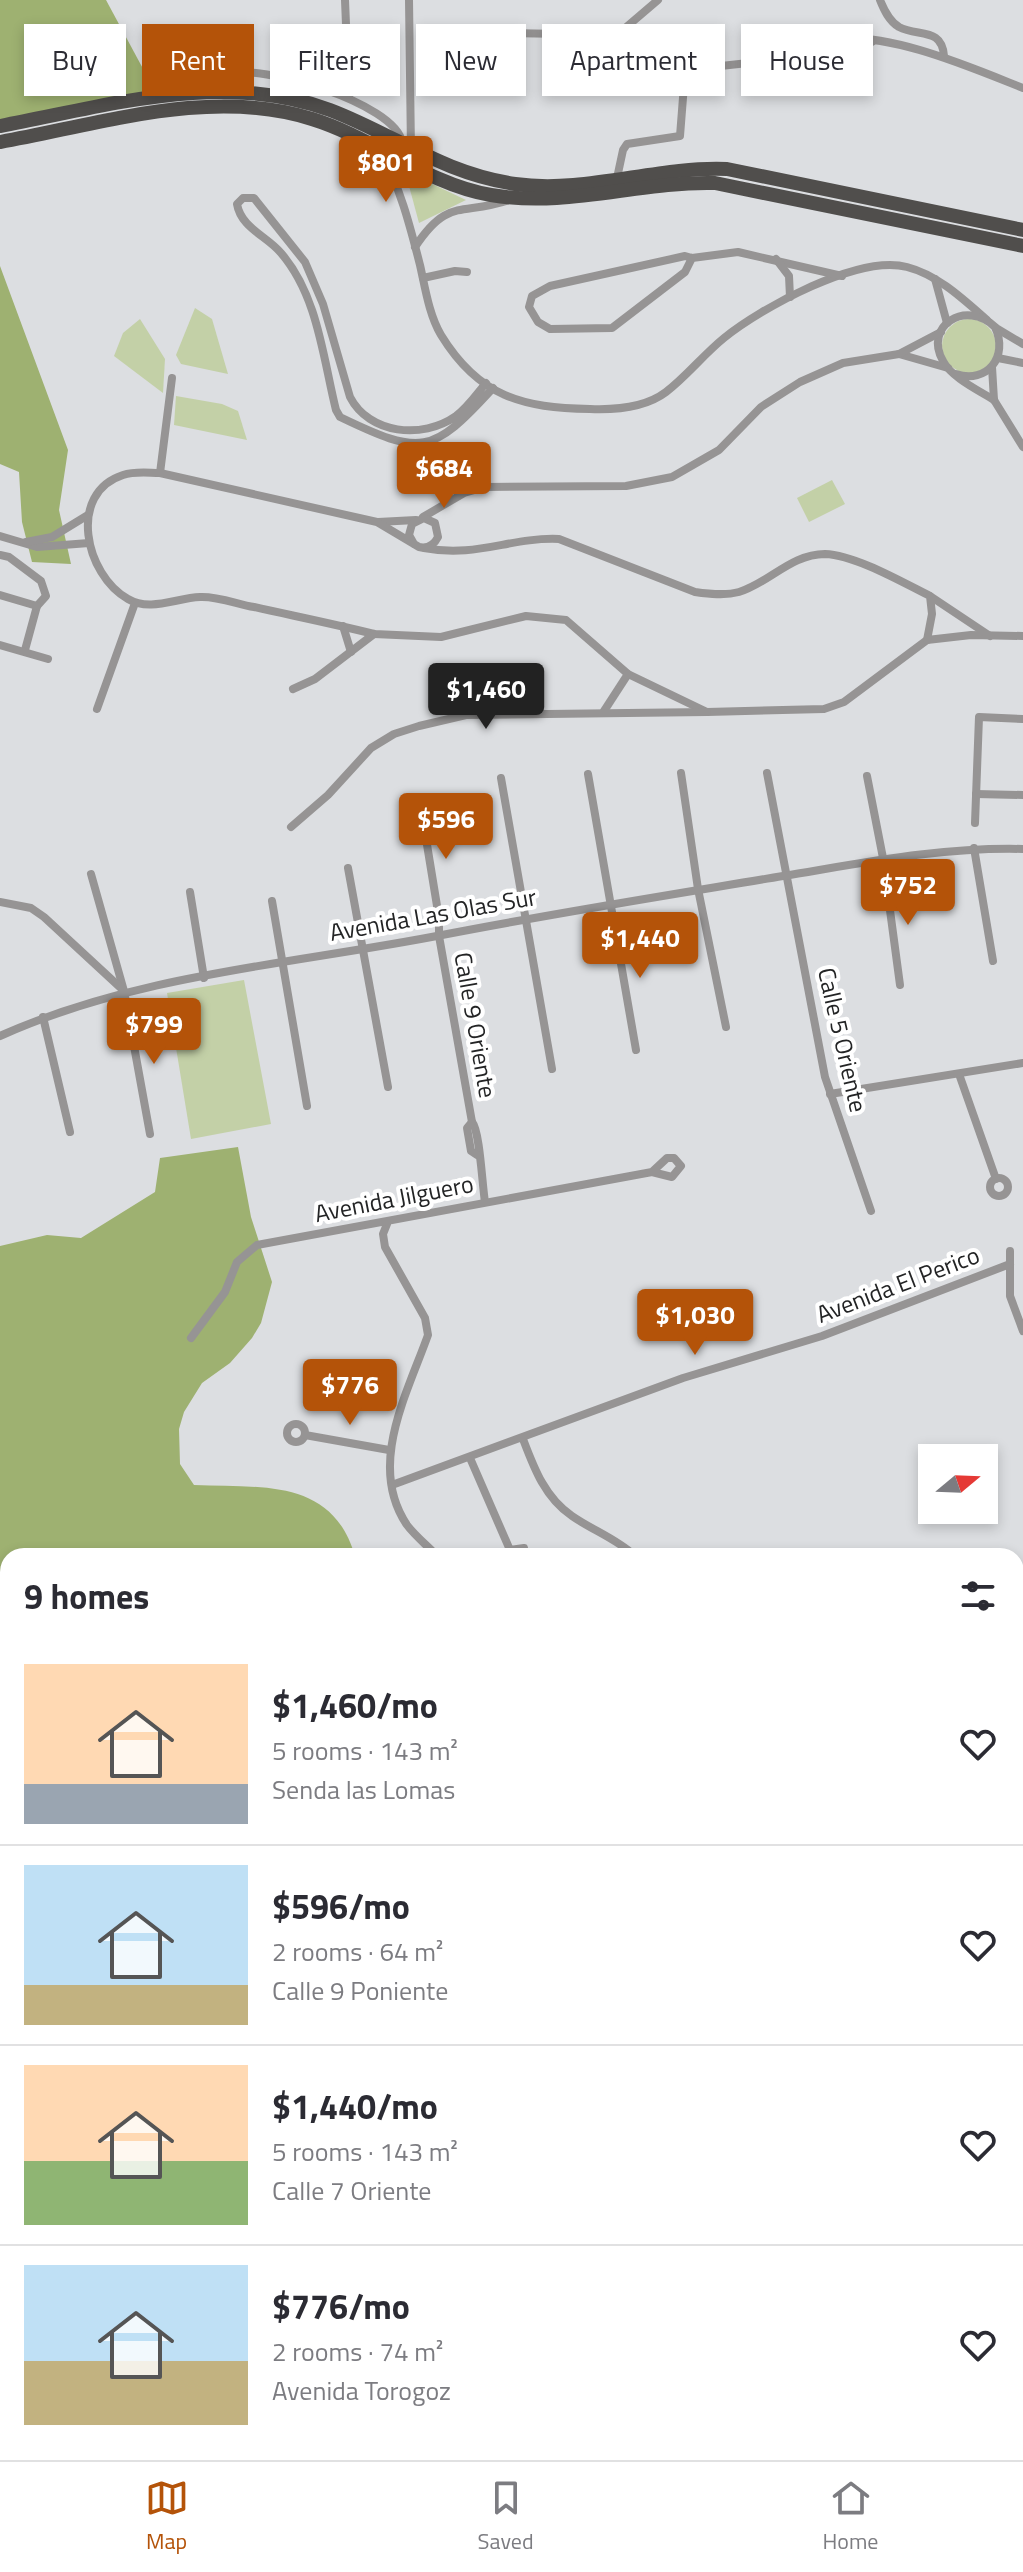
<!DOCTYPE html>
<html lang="en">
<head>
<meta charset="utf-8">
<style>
	:root { --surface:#fff; --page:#f7f7f7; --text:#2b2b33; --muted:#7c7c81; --line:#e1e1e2; --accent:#b45309 }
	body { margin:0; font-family:"Titillium Web",sans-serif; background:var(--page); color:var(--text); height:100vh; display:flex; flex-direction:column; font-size:30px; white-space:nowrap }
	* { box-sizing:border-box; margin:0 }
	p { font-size:26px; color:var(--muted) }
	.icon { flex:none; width:44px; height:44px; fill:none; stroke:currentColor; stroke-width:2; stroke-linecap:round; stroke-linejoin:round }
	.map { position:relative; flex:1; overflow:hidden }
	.details { position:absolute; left:0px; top:1548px; width:1024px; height:912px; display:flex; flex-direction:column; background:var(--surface); border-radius:24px 24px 0 0; box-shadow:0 4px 12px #0003 }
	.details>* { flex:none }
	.guide { position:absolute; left:24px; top:24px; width:976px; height:72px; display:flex; gap:16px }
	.needle { width:52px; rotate:71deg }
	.fabs { position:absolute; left:918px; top:1444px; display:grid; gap:16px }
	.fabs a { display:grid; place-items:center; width:80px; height:80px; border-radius:0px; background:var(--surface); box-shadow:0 4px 12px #0003; font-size:40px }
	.price { position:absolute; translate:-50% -68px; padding:0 18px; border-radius:8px; background:var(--accent); color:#fff; font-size:26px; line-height:52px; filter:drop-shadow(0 2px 4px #0008) }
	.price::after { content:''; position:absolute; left:50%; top:48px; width:24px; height:18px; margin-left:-12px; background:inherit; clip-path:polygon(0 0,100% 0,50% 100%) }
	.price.on { background:#222; color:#fff }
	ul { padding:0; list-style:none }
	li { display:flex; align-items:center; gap:24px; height:200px; padding:0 24px }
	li+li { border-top:2px solid var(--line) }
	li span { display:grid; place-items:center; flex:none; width:224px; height:160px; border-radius:0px; color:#555 }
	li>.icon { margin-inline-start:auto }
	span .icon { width:96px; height:96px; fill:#fffc; stroke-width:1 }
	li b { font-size:34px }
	h2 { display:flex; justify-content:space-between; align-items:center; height:96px; padding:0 24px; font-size:34px }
	.pill { padding:0 28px; border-radius:0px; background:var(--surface); box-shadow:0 4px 12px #0003; font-size:28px; line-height:72px }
	.pill.on { background:var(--accent); color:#fff }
	.menu { display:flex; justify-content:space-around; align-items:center; height:112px; border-top:2px solid var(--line); background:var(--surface); font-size:22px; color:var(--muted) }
	.menu a { display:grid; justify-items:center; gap:4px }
	.menu .on { color:var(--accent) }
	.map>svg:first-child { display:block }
</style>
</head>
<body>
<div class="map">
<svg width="1023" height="2460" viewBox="0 0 1023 2460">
	<rect width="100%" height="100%" fill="#dcdee1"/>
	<g fill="#c3d0a7">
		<path d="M405,171l61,29 -47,23z"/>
		<path d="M195,308l17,11 16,55 -47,-10 -5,-9z"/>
		<path d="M140,319l25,40 -2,34 -49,-37 9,-23z"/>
		<circle cx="969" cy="346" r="27"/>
		<path d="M176,396l46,8 16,7 9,29 -73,-15z"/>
		<path d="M832,480l13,24 -36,18 -12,-24z"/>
		<path d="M244,980l27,144 -80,15 -24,-146z"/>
	</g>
	<g fill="#9eb171">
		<path d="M0,0h106l49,91 -155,34z"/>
		<path d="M0,266l68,184 -9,60 12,54 -39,-2 -10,-40 -3,-50 -19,-8z"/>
		<path d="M238,1147l13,70 21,65 -11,41 -9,15 -22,25 -28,20 -18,29 -5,17 1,35 14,21c66,3 138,-8 161,71h-347v896h622v8h-630v-1214l47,-11 34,3 74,-46 5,-34z"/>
	</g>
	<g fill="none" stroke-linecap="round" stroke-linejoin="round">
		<g stroke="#9ebbf6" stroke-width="18">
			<path d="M0,2192l8,-1"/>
			<path d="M1016,2416l7,4"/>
		</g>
		<g stroke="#969494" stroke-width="8">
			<path d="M345,0l4,98"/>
			<path d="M409,0l2,150"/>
			<path d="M880,0c4,10 9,21 19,27 19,10 43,0 45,29"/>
			<path d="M463,32l154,3 41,-35"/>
			<path d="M617,35l24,34 16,4 128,-14c18,-3 28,-18 45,-20 58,-8 140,28 193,49"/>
			<path d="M801,56l30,6 41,-20"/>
			<path d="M199,90c8,-5 17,-13 26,-16 36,-11 170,29 177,68"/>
			<path d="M380,151c20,35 30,75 40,114 5,22 9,50 21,70 38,62 82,73 149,74 25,1 55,-1 76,-17 21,-16 37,-37 58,-54 37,-30 135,-84 183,-71 31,8 56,32 80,53"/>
			<path d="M617,178l6,-28 4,-6 53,-8 5,-64"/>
			<path d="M415,247c33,-50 46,-31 94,-47"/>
			<path d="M692,258l-7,14 -73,56 -62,1 -12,-7 -9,-15 3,-11 18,-10 135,-30 7,2 46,-6 104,24"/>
			<path d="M776,259l13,17 1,21"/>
			<path d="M423,278l32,-7 12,1"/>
			<path d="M935,279l12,44"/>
			<path d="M996,328l27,16"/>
			<path d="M899,354l49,14"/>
			<path d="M998,358l25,5"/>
			<path d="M992,367l2,33 29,47"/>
			<path d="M956,374c31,10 53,-17 39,-47 -29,-28 -72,-1 -52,34 9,17 35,29 51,39"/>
			<path d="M486,383c-10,12 -18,24 -30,33 -34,24 -87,18 -106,-19l-27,-93 -18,-42 -51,-64h-11l-6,6c4,24 30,32 44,49 37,43 42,105 55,157l4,7c81,39 92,38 153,-29"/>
			<path d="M160,473l12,-95"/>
			<path d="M423,517l41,-24 21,-6 141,-1 46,-9 47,-27 42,-43 39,-25 43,-19 56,-9 42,-22"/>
			<path d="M378,522l38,-2"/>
			<path d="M0,536l37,11 52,-4"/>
			<path d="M26,542l26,-5 36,-22"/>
			<path d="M414,544l-5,-9 3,-11 12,-6 11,5 3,14c-4,8 -10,12 -19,10l-42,-25 -217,-49c-12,0 -25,-2 -37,2 -56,18 -38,100 5,124 22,13 48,-1 72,-2 17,-1 37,7 54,10 40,9 80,17 120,27l67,3 85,-21 40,4 62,54 79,38 117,-3 20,-7 83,-62 44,-5 52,1"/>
			<path d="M424,548c53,10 86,-11 135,-9l136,53c14,2 30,4 44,0 30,-9 52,-38 86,-38 30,1 77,28 105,42l2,18 -5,26"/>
			<path d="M0,555l9,2 32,24 5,15 -9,10 -12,44"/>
			<path d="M0,595l37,11"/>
			<path d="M930,596l60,40"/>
			<path d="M343,626l8,26"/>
			<path d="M0,645l48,14"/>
			<path d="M293,689l22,-10 59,-45"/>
			<path d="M97,709l38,-106"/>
			<path d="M604,711l24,-37"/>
			<path d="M681,773l17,116 28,138"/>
			<path d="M767,773l58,304 46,134"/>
			<path d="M588,774l48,276"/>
			<path d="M867,776l16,82 17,127"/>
			<path d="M501,778l51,291"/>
			<path d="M976,794l47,1"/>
			<path d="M421,808l18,110v18l33,186c8,9 10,62 13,80"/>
			<path d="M975,823l4,-106 44,2"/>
			<path d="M291,827l37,-32 43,-47 23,-14 25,-8 47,-11 241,-3"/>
			<path d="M974,848l19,113"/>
			<path d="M348,868l40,219"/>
			<path d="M91,874l33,117 26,143"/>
			<path d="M190,892l14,86"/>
			<path d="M272,901l35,205"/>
			<path d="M0,902l31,6 13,9 79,73"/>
			<path d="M43,1017l27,115"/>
			<path d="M0,1036c138,-62 294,-72 442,-101 113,-22 227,-40 341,-59 80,-13 158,-29 240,-27"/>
			<path d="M959,1074l37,105"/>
			<path d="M830,1094l193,-31"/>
			<path d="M472,1122l-5,6 4,23 6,4"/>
			<circle cx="999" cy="1187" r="9"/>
			<path d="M387,1224l-4,10 2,13 40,71 3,17c-21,59 -61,131 -21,190 8,11 21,21 30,31"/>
			<path d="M1010,1251v45l13,35"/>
			<path d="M191,1338l34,-46 12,-30 20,-17 395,-73 20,5 9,-11 -7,-8h-7l-15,14"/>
			<circle cx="296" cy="1433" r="9"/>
			<path d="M305,1435l84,15"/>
			<path d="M523,1439c11,29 22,59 49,77 20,14 45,23 63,40"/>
			<path d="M470,1458l40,92 14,-2"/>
			<path d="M392,1485l291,-107 139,-42 188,-72"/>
			<path d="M1016,1601l7,-3"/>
			<path d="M1016,1774l7,-2"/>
			<path d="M0,1873l8,-1"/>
			<path d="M1016,1878l7,-2"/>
			<path d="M0,1978h8"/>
			<path d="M1016,1996l7,-3"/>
			<path d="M0,2129h8"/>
			<path d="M1016,2211l7,-3"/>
			<path d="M1016,2451l7,4"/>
			<path d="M840,2452l53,8"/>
		</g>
		<g stroke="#504e4c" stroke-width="14">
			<path d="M0,126c108,-20 222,-56 330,-16 66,25 111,63 185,74 71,10 141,-18 212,-15l296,61"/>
			<path d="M0,142c101,-18 211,-55 312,-23 62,19 114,65 179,76 77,13 148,-14 224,-12l308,63"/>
		</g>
	</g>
	<g text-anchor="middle" stroke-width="8" stroke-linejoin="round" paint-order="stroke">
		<g font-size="24" fill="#232425" stroke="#fff">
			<text transform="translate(433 915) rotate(-10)" y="8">Avenida Las Olas Sur</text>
			<text transform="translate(475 1025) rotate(80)" y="8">Calle 9 Oriente</text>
			<text transform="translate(842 1040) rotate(77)" y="8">Calle 5 Oriente</text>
			<text transform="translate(394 1199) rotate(-11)" y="8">Avenida Jilguero</text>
			<text transform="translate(898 1285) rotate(-21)" y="8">Avenida El Perico</text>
		</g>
	</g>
</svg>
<div class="fabs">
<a><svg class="needle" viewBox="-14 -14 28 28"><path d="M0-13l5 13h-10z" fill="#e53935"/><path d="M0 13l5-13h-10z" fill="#7c7c81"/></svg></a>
</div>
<b class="price" style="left:386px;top:204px">$801</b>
<b class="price" style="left:444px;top:510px">$684</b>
<b class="price on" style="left:486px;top:731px">$1,460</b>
<b class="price" style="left:446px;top:861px">$596</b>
<b class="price" style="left:908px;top:927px">$752</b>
<b class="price" style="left:640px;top:980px">$1,440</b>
<b class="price" style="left:154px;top:1066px">$799</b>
<b class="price" style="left:695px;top:1357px">$1,030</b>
<b class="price" style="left:350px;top:1427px">$776</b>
<div class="guide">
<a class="pill">Buy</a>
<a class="pill on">Rent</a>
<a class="pill">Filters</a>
<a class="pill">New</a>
<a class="pill">Apartment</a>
<a class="pill">House</a>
</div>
<section class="details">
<h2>9 homes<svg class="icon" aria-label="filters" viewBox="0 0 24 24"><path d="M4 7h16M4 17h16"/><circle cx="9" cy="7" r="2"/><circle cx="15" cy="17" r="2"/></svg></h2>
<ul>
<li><span style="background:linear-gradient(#ffd9b3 75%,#9aa5b1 0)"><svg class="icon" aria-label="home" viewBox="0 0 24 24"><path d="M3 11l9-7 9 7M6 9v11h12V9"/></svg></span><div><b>$1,460/mo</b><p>5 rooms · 143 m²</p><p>Senda las Lomas</p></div><svg class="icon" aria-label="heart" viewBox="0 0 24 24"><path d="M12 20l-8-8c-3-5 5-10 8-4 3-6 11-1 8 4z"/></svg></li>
<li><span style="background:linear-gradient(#bfe0f5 75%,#c2b280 0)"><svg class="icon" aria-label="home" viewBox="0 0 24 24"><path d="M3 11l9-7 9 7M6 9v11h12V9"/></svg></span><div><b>$596/mo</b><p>2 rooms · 64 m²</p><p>Calle 9 Poniente</p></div><svg class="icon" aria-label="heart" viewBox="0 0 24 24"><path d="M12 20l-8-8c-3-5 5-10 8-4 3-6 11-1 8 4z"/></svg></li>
<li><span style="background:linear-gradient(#ffd9b3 60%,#8fb573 0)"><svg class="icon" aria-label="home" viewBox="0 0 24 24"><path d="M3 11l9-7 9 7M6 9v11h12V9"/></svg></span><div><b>$1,440/mo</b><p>5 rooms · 143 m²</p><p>Calle 7 Oriente</p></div><svg class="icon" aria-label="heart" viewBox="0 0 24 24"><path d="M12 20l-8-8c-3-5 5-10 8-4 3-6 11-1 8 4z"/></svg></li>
<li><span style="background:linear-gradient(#bfe0f5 60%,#c2b280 0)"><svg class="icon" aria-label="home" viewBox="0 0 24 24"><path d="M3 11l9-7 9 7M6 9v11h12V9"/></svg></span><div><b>$776/mo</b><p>2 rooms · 74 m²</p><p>Avenida Torogoz</p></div><svg class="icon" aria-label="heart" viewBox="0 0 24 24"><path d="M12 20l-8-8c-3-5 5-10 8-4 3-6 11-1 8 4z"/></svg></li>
</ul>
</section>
</div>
<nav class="menu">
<a class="on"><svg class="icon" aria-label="map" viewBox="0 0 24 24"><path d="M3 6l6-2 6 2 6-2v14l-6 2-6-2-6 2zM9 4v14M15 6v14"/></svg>Map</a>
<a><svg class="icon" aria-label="saved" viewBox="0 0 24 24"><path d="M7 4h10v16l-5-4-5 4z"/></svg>Saved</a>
<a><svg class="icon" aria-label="home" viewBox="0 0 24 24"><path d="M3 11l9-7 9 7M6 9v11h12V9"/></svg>Home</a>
</nav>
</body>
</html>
